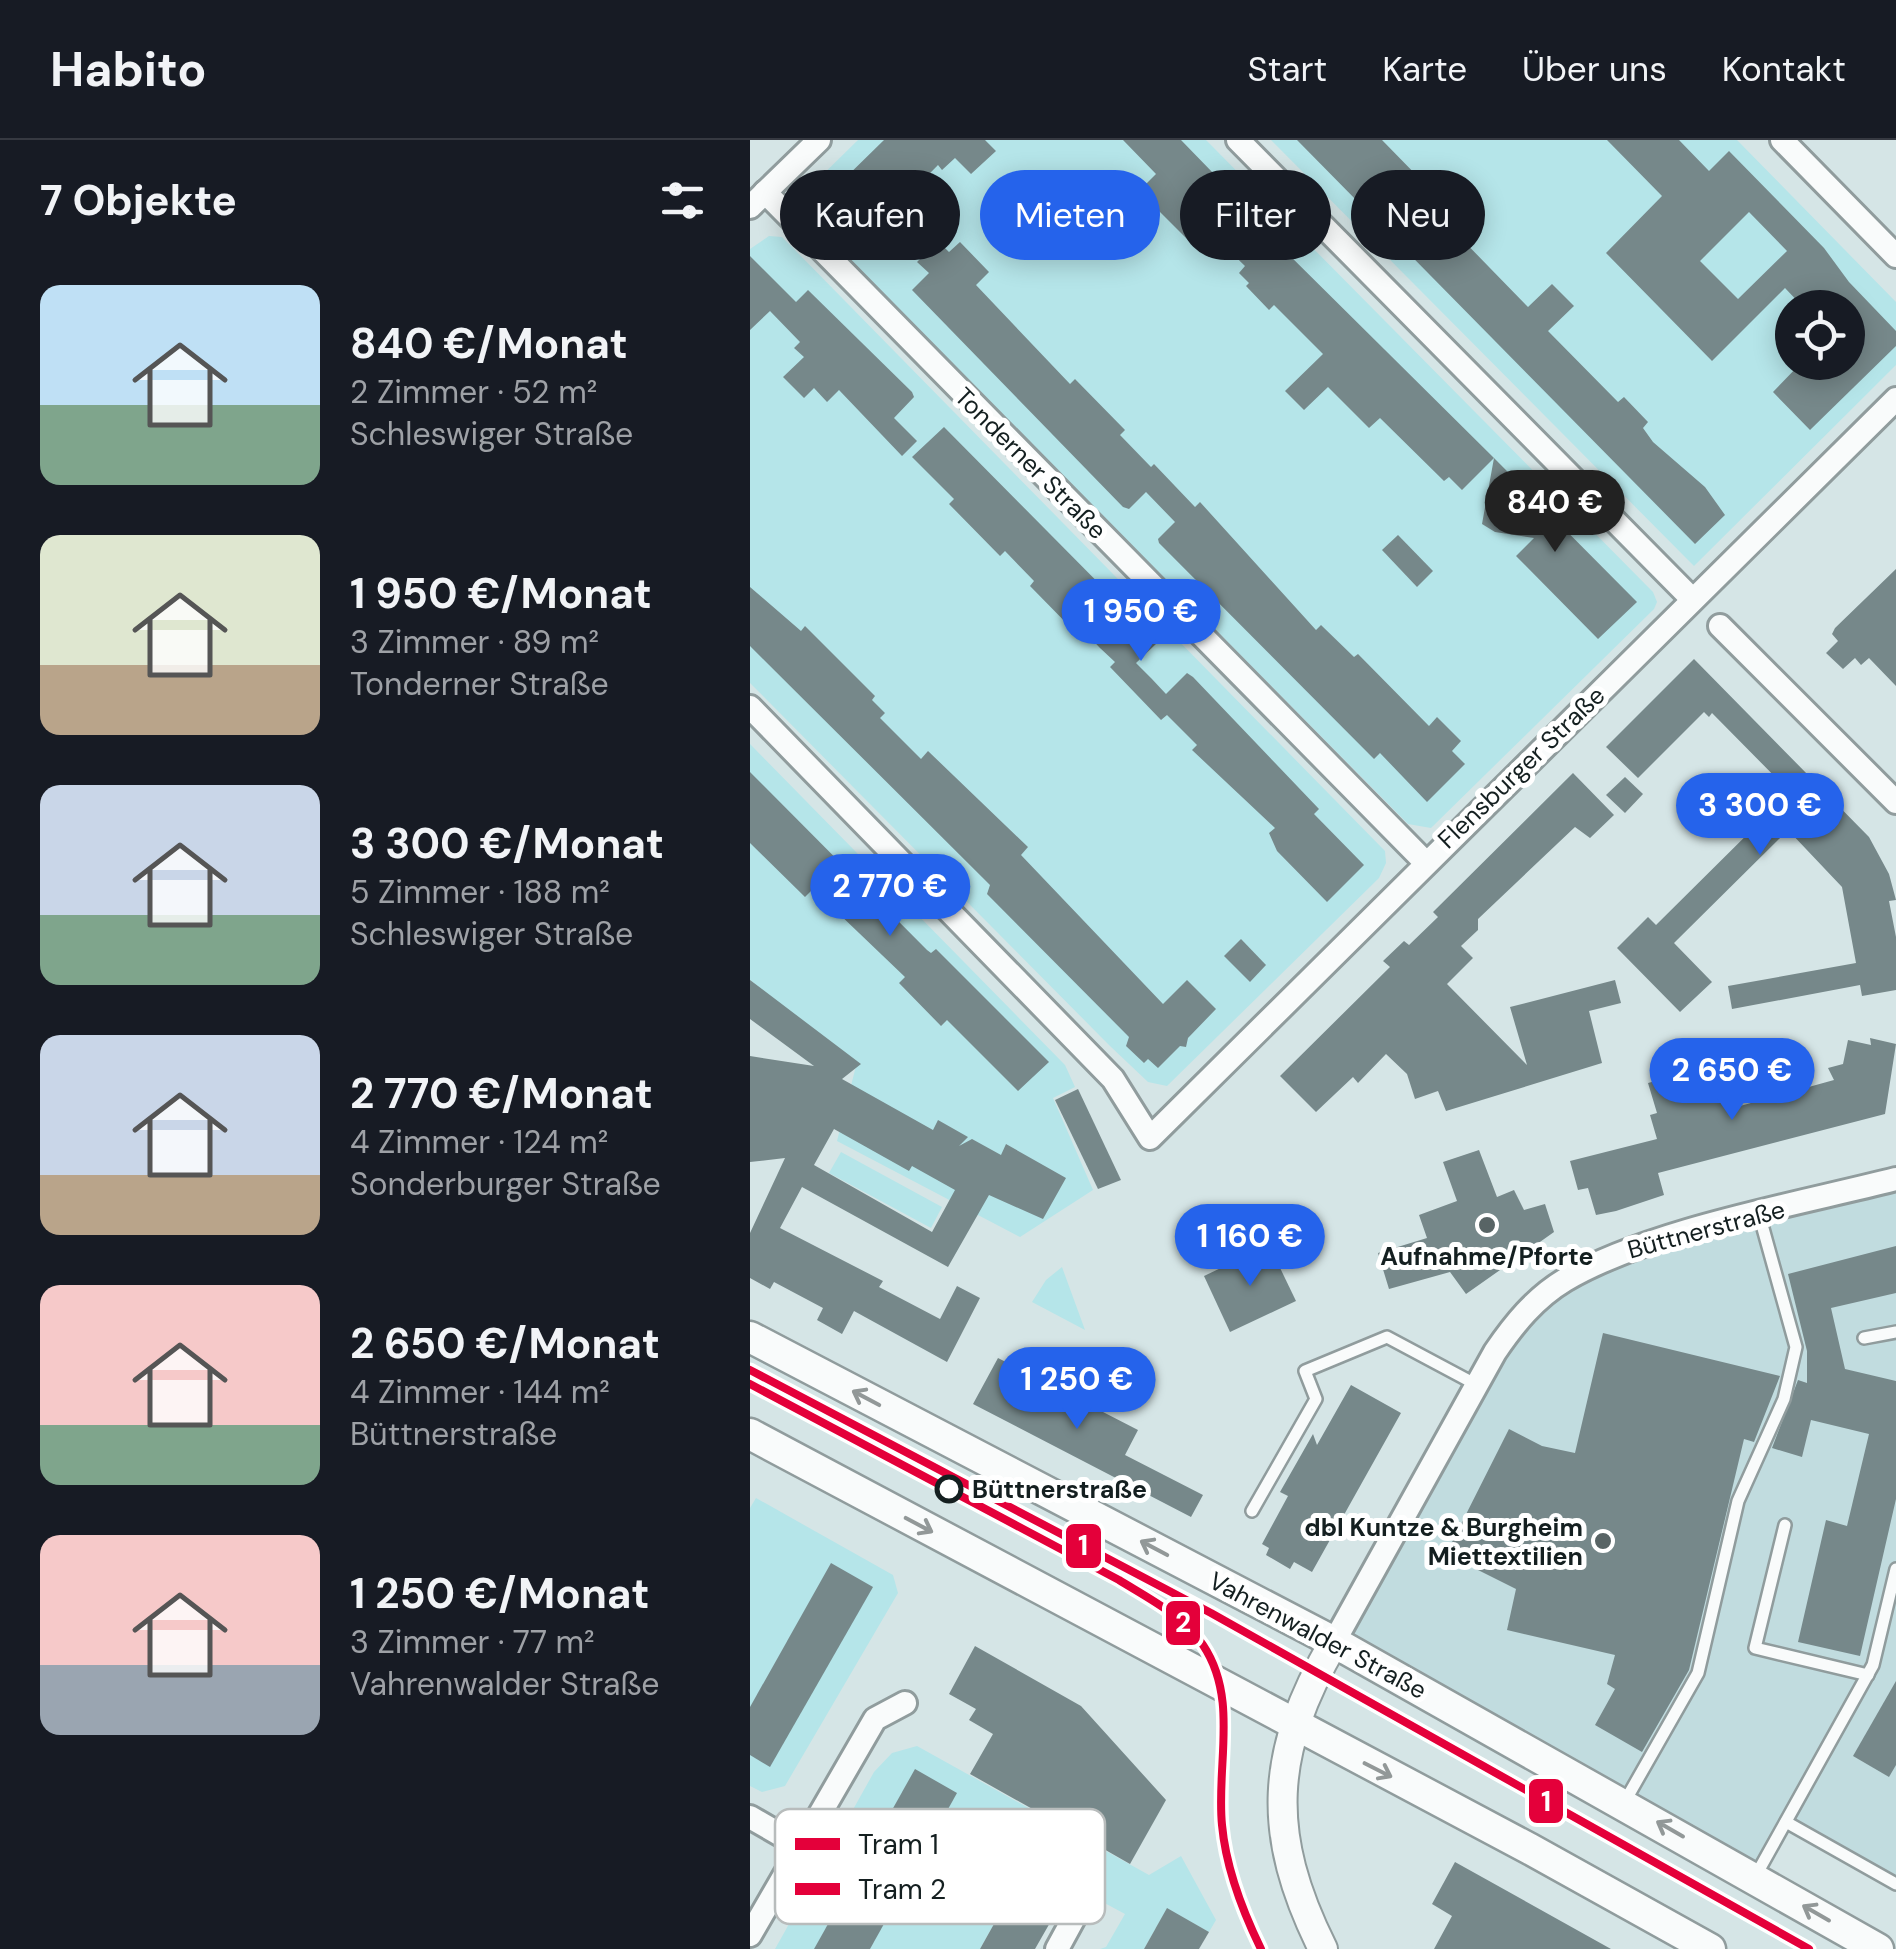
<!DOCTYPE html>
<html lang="de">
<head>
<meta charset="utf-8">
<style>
	:root { --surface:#171b24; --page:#20242c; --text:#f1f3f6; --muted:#9ea1a6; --line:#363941; --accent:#2563eb }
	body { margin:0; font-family:"DM Sans",sans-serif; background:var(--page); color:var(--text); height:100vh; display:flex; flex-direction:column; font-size:38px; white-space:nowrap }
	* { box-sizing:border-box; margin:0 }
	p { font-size:32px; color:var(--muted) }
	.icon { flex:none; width:55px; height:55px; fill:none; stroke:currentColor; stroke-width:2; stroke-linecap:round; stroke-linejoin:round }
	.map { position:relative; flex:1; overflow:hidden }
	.sheet { display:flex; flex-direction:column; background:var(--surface); width:750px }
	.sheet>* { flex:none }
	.hud { position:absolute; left:30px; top:30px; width:950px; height:90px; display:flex; gap:20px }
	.controls { position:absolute; left:1025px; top:150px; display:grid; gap:20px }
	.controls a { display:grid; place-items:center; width:90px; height:90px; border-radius:50%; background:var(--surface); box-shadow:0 5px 25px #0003; font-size:50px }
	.price { position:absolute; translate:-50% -85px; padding:0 22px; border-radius:35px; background:var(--accent); color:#fff; font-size:32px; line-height:65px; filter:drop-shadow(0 2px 5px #0008) }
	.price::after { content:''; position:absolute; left:50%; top:60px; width:30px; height:22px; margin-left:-15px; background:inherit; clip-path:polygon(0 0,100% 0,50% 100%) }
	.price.on { background:#222; color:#fff }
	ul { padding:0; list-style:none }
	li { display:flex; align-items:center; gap:30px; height:250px; padding:0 40px }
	li span { display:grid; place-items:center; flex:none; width:280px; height:200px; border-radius:20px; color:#555 }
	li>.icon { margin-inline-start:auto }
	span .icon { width:120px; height:120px; fill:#fffc; stroke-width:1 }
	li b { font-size:42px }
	h2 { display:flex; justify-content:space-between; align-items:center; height:120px; padding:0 40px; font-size:42px }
	.tag { padding:0 35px; border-radius:45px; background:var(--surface); box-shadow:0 5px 25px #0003; font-size:35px; line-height:90px }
	.tag.on { background:var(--accent); color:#fff }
	header { display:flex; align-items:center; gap:60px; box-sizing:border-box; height:140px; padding:0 50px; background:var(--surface); border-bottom:2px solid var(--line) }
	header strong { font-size:48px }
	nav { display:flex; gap:55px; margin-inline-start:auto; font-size:35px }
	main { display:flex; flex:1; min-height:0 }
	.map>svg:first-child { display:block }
</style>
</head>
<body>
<header>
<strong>Habito</strong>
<nav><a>Start</a><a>Karte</a><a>Über uns</a><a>Kontakt</a></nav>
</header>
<main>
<section class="sheet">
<h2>7 Objekte<svg class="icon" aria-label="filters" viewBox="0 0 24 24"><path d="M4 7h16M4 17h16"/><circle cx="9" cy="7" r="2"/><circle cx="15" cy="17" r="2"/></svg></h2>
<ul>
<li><span style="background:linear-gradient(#bfe0f5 60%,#7fa58c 0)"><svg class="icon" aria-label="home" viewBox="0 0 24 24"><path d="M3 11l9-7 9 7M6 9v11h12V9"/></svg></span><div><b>840 €/Monat</b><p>2 Zimmer · 52 m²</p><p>Schleswiger Straße</p></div></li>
<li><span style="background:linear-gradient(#dfe7d0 65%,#b9a48a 0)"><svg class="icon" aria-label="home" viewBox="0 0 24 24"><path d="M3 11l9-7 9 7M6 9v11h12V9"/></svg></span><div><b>1 950 €/Monat</b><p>3 Zimmer · 89 m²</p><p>Tonderner Straße</p></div></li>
<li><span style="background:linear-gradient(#c9d6e8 65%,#7fa58c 0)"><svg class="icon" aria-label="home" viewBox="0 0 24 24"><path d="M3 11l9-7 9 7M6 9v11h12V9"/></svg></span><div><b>3 300 €/Monat</b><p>5 Zimmer · 188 m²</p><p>Schleswiger Straße</p></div></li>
<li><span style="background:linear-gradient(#c9d6e8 70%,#b9a48a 0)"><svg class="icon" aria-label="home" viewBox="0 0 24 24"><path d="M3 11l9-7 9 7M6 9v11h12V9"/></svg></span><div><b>2 770 €/Monat</b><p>4 Zimmer · 124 m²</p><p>Sonderburger Straße</p></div></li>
<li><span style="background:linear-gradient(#f6c9c9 70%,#7fa58c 0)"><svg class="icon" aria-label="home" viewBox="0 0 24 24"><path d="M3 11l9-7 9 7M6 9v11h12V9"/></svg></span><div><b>2 650 €/Monat</b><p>4 Zimmer · 144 m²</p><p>Büttnerstraße</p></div></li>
<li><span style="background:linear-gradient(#f6c9c9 65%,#9aa5b1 0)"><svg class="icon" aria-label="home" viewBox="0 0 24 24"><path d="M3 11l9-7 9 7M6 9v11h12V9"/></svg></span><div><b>1 250 €/Monat</b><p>3 Zimmer · 77 m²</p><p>Vahrenwalder Straße</p></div></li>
</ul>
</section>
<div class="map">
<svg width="1146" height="1809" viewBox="0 0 1146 1809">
	<rect width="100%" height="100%" fill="#d5e5e6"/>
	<path fill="#c1dcdf" d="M1146,1039v705l-109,-62 -32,56 -421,-236 184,-324 98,-64z"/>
	<g fill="#b5e5e9" fill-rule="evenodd">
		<path d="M108,0h348l447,452 4,10 -3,7 -223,219 -23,-4 -596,-601 -9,-14 3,-18z"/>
		<path d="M521,0h466l159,162v63l-202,201zM1042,168h56v54h-56z"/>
		<path d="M19,96l13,1 12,12 591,602 1,12 -7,15 -212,208 -19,-4 -38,-36 -360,-363v-434z"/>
		<path d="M0,604l315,321 10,22 -22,11 40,92 -73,47 -183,-96 19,-75 -106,-86z"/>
		<path d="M91,1012l101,55 -11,21 -102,-55z"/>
		<path d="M312,1127l23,63 -53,-28 14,-22z"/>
		<path d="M6,1358l137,77 5,18 -113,193 -23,6 -12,-6v-278z"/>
		<path d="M167,1606l232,129 32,-19 35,64 -7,12 -42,-23 -23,40h-44l6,-2 19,-33 -54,-29 -29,-47 -62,111h-205l99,-177 18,-19z"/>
	</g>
	<g fill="#76888a" fill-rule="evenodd">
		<path d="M134,0h101l11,11 -25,23 -16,-16 -13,12 -4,-5 -58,59 11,10 -18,18 -64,-66 26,2z"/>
		<path d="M373,0h58l95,98 -2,2 220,218 -32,32 -13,-13 -5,4 -64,-63 -11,10 -41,-41 -24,23 -19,-19 38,-37 -49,-49 -5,5 -23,-24 3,-3 -10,-10 6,-7 -35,-34 -3,3 -6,-6 -12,12 -50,-50 17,-17z"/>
		<path d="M547,0h85l42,43 6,-6 36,36 -15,15 77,79 24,-23 22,22 -26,25 70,71 6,-5 24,25 -5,6 10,14 52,45 20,28 -30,29z"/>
		<path d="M857,0h72l30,31 20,-20 95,97 25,34 47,49v15l-86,84 -37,-38 29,-30h46v-54h-44l-19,-20 -73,73 -106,-108 56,-57zM999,72l38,39 -49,48 -38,-38z"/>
		<path d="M188,101l11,11 11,-10 29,30 -13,13 94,99 5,-5 50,51 -5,5 31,32 3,-3 41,43 5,-5 116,128 5,-5 33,32 4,-3 71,72 8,-9 24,24 -9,10 13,13 -38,38 -47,-49 -6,6 -215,-216 -1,-4 17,-17 -29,-30 -17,17 -6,-2 -211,-217 17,-17 -12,-11z"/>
		<path d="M0,116l46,46 12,-12 104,102 2,5 -20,21 23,23 -15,15 -63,-66 -12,12 -13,-14 -10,10 -21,-21 21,-20 -10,-9 6,-6 -30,-31 -20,19z"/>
		<path d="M194,287l209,211 4,5 -21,20 15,15 15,16 21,-21 6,4 126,132 -5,5 50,51 -37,37 -50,-51 -8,-18 6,-5 -83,-78 5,-5 -30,-30 -6,5 -51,-53 5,-5 -15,-14 -15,-16 -5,5 -50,-51 4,-5 -29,-30 -5,5 -51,-52 5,-5 -42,-42z"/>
		<path d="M744,318l143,144 -39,37 -82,-83 18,-18 -39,-6 -13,-8z"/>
		<path d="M648,395l35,36 -16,16 -35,-37z"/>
		<path d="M1146,429v117l-27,-28 -8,7 -6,-7 -12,11 -17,-16 12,-12 -6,-7 3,-6z"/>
		<path d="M0,447l51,44 4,-5 70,70 -3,4 13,13 -5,5 41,41 7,-8 100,96 -7,8 142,149 24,-24 29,29 -28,29 -2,9 -6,-1 -22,22 -10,-9 -4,4 -18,-17 3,-9 -142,-143 3,-9 -240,-239z"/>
		<path d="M944,519l175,178 20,37 7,26 -7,1 7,36v53l-34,6 -2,-11 -128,24 -4,-23 128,-23 -14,-76 -54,-57 -114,113 38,39 -32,30 -63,-64 31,-31 8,8 134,-133 -78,-79 -3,4 -5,-5 -66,66 -32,-31z"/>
		<path d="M0,632l177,178 4,3 5,-4 113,113 -31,29 -71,-71 -6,6 -42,-43 6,-6 -92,-88 -8,8 -55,-54z"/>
		<path d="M823,633l41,42 -24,23 -15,-11 -97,92v11l-17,16 12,12 -26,26 80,81 -17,-58 105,-27 6,23 -32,8 13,52 -156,48 -8,-20 -23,8 -8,-25 -21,-20 -28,29 -5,-6 -37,35 -36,-36 110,-109 -7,-6 21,-20 5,4 29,-28 -5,-5z"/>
		<path d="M875,637l18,17 -18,19 -19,-18z"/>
		<path d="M491,799l25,26 -16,17 -26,-26z"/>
		<path d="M0,840l111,84 -19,15 91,51 5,-10 30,17 -9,9 13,-7 29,16 5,-11 60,34 -23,41 -54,-24 -41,72 -146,-80 -22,41 103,53 -4,6 61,32 17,-33 23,12 -33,64 -93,-51 -12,23 -25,-14 6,-12 -49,-26 -4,7 -20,-11v-45l35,-75 -35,4v-106l64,10 -64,-47zM84,989l75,42 3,-5 43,24 -23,42 -118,-67z"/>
		<path d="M1120,898l26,6 -11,70 -227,59 6,22 -48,16 -20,4 -8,-27 -10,2 -8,-29 87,-22 -7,-24 7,-2 -9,-30 80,-22 12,45 94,-26 -6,-12 15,-4 5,-24 23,5z"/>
		<path d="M328,949l43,91 -23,9 -43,-89z"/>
		<path d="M729,1010l18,47 17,-7 10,20 21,-6 9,28 -88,62 -16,-22 -61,17 -11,-36 49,-15 -8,-23 38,-14 -14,-39z"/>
		<path d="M519,1105l27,56 -66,31 -26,-56z"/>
		<path d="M1146,1106v47l-65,15 14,61 51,12v118l-36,157 -62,-14 28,-122 21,6 22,-92 -58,-14 -9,37 -30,-9 26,-68 9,3v-32l-19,-77z"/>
		<path d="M853,1193l177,43 -26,66 -10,-3 -55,231 -47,82 -47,-27 20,-36 -8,-5 8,-29 -108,-25 9,-41 -70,-35 63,-125 33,17 33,7z"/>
		<path d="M248,1218l140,72 -13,25 78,40 -12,22 -218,-113z"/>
		<path d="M601,1245l50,28 -89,159 -18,-10 -4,7 -24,-14 3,-7 -7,-4 26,-48 -8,-4 33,-58 4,11z"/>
		<path d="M81,1423l42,24 -103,180 -20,-12v-48z"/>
		<path d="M225,1506l106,60 85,94 -36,64 -35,-20 -60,105h-55l72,-129 -82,-46 23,-40 -24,-14 7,-11 -27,-15z"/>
		<path d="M1146,1541v84l-7,12 -36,-21z"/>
		<path d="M165,1629l42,24 -87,156h-56z"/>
		<path d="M705,1722l156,87h-177l18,-33 -20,-12z"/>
		<path d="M417,1768l42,24 -10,17h-55z"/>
	</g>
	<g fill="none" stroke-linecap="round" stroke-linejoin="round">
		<g stroke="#909c9d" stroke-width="16">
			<g id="service">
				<path d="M1114,1198l32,-6"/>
				<path d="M502,1371l64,-112 -11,-28 82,-34 90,48"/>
				<path d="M1035,1385l-30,123 113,27"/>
				<path d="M874,1663l74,-130 40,-172 46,-102 12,-52 -37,-133"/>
				<path d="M1036,1682l110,62"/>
				<path d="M1005,1737l118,-212 23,-96"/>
			</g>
		</g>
		<g stroke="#909c9d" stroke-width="28">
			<g id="minor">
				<path d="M488,0l454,459"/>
				<path d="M1032,0l114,116"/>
				<path d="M15,52l660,670"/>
				<path d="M0,67l69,-67"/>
				<path d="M970,486l176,176"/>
				<path d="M0,567l363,372 37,59 746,-739"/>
				<path d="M584,1502l161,-290c19,-28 40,-54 70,-72 85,-50 233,-76 331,-101"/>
				<path d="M0,1677l50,29"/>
				<path d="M0,1795l125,-216 30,-16"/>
				<path d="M307,1809l18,-33"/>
			</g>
		</g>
		<g stroke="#909c9d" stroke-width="32">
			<path id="tertiary" d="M573,1809c-58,-116 -53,-197 11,-307"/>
		</g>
		<g stroke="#909c9d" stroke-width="35">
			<g id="secondary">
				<path d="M0,1197l584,305 544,307"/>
				<path d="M0,1294l780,415 180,100"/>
			</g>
		</g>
		<use href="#service" stroke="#f9fbfb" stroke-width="11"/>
		<use href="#minor" stroke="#f9fbfb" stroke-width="22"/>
		<use href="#tertiary" stroke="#f9fbfb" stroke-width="28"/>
		<use href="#secondary" stroke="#f9fbfb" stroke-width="30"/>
		<g stroke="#fff" stroke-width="15">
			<path id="tram-1" d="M0,1230l461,243 598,336"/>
		</g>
		<g stroke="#fff" stroke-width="15">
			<path id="tram-2" d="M0,1244l369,196c29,18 65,36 84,65 36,54 13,120 19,180 4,44 20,85 39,124"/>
		</g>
		<use href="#tram-1" stroke="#e4003a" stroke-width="8"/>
		<use href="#tram-2" stroke="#e4003a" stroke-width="8"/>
	</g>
	<defs><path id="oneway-shaft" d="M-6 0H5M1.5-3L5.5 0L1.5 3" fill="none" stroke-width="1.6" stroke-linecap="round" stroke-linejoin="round" transform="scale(2.5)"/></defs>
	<g stroke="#929898">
		<use href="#oneway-shaft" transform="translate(116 1258) rotate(-152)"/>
		<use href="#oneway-shaft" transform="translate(169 1385) rotate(28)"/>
		<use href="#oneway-shaft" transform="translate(404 1408) rotate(-152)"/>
		<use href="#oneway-shaft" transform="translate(628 1630) rotate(27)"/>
		<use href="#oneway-shaft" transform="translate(920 1689) rotate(-150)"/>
		<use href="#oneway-shaft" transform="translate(1066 1773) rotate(-150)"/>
	</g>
	<g fill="#586465" stroke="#fff" stroke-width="4">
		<circle cx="737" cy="1085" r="10"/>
		<circle cx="853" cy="1401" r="10"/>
	</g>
	<circle fill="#fff" stroke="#141f20" stroke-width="5" cx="199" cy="1349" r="12"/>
	<g text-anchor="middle" stroke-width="10" stroke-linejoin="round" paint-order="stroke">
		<g font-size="25" fill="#141f20" stroke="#fff">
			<text transform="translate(281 323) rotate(45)" y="9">Tonderner Straße</text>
			<text transform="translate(771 627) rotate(-44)" y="9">Flensburger Straße</text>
			<text transform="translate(956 1089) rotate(-15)" y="9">Büttnerstraße</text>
			<text transform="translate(568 1495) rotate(28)" y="9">Vahrenwalder Straße</text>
		</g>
		<g font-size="25" font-weight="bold" fill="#141f20" stroke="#fff">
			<text x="737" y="1125">Aufnahme/Pforte</text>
			<text x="833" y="1396" text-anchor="end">dbl Kuntze &amp; Burgheim<tspan x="833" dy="29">Miettextilien</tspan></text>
		</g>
		<g font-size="25" font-weight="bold" fill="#141f20" stroke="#fff" text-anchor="start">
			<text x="222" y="1358">Büttnerstraße</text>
		</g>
	</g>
	<rect x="25" y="1669" width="330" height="115" rx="15" fill="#fff" stroke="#b8bcbc" stroke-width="2.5"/>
	<rect x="45" y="1698" width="45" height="12" fill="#e4003a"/>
	<rect x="45" y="1743" width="45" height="12" fill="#e4003a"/>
	<g font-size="28" fill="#141f20">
		<text x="108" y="1714">Tram 1</text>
		<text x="108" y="1759">Tram 2</text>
	</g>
	<g stroke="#fff" stroke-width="4">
		<rect x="314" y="1382" width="39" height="48" rx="10" fill="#e4003a"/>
		<rect x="414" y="1459" width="38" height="48" rx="10" fill="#e4003a"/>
		<rect x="777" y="1637" width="38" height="48" rx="10" fill="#e4003a"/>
	</g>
	<g font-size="28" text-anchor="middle" font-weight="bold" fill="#fff">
		<text x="333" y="1415">1</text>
		<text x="433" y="1492">2</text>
		<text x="796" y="1671">1</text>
	</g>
</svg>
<div class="controls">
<a><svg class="icon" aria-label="locate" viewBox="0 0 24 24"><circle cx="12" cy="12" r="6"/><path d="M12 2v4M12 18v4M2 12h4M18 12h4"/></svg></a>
</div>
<b class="price on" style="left:805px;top:415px">840 €</b>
<b class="price" style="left:391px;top:524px">1 950 €</b>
<b class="price" style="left:1010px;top:718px">3 300 €</b>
<b class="price" style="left:140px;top:799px">2 770 €</b>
<b class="price" style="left:982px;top:983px">2 650 €</b>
<b class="price" style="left:500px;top:1149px">1 160 €</b>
<b class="price" style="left:327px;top:1292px">1 250 €</b>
<div class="hud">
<a class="tag">Kaufen</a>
<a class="tag on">Mieten</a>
<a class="tag">Filter</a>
<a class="tag">Neu</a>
</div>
</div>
</main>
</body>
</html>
